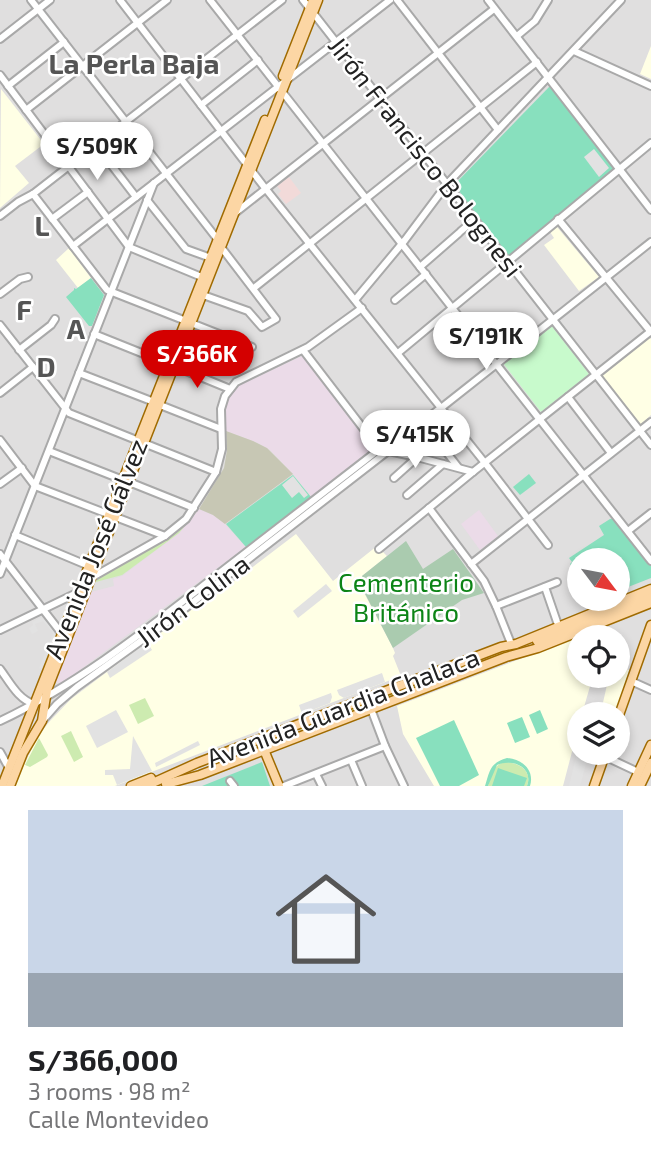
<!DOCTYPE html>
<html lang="en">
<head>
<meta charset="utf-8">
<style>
	:root { --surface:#fff; --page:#f6f6f6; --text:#202124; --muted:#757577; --line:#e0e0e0; --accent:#d40000 }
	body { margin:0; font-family:"Exo 2",sans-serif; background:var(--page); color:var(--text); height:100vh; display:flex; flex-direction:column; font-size:26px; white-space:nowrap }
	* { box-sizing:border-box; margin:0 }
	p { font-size:23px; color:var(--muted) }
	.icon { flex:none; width:38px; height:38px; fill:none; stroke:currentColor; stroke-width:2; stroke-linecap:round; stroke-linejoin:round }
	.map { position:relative; height:786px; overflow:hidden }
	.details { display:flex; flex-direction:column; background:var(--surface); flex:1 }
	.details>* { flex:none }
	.needle { width:46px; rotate:122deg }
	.controls { position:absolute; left:567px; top:548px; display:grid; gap:14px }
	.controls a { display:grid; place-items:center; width:63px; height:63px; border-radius:50%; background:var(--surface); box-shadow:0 4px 10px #0003; font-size:35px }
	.price { position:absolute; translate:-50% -60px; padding:0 16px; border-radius:24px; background:#fff; color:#222; font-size:23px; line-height:46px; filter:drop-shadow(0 2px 4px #0008) }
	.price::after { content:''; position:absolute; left:50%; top:42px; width:21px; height:16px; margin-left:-10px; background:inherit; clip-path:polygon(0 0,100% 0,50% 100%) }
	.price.selected { background:var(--accent); color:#fff }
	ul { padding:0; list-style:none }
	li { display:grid; align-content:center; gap:14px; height:371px; padding:0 28px }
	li+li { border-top:2px solid var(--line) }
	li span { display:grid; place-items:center; height:217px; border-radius:0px; color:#555 }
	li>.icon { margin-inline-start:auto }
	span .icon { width:126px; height:126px; fill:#fffc; stroke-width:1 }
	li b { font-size:30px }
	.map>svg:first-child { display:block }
</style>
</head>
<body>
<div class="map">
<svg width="651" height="786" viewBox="0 0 651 786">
	<rect width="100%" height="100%" fill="#f2efe9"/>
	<path fill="#e0dfdf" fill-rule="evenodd" d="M0,0h651v786h-651zM579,560h39v38h-39zM579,637h39v39h-39zM579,714h39v38h-39z"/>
	<path fill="#f2dad9" d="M289,177l12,16 -15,11 -8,-10 3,-3 -4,-5z"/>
	<g fill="#ebdbe8">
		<path d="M304,355l71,92 -64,50 -18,-23 -23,-24 -12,-7 -32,-12 -1,-15 1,-12 3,-8 7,-9z"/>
		<path d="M199,509l14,6 12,9 21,23 -185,137 -6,-2 36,-90 23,-6 -1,-7 9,-3 57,-43z"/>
		<path d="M479,510l19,26 -18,14 -19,-26z"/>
	</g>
	<g fill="#ffffe5">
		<path d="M651,46v33l-11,-5z"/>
		<path d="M1,89l43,55 -29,22 14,17 -29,25z"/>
		<path d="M557,227l42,50 -20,14 -35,-46 10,-7 -4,-6z"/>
		<path d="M69,248l22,30 -13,10 -22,-28z"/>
		<path d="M467,335l8,10 -12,10 -8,-11z"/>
		<path d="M649,337l2,2v76l-11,10 -39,-48z"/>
		<path d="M296,534l37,47 44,-35 10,10 -25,20 2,6 -4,3 33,63 2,5 -2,3 8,20 -286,110h-101l24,-50 12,-15 21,-22 129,-97 3,3z"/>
		<path d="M606,626l-3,11h-24v39h14l-11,38h-3v11l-16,61h-129l-31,-52 -6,-28z"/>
		<path d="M618,666l11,4 -12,40 -15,-3 7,-31h9z"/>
	</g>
	<path fill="#c7c7b4" d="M226,431l27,10 14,7 26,26 -68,50 -12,-9 -14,-6 25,-41 3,-18z"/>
	<g fill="#cdebb0">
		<path d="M197,510h1l-19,23 -57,42 -30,8 86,-51z"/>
		<path d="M523,644l-221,87 -1,-2 161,-64z"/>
		<path d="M145,698l9,18 -16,8 -9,-19z"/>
		<path d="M71,731l12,26 -9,5 -13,-26z"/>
		<path d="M39,738l9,17 -1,2 -17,10 -5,-2z"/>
		<path d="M504,762c14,0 29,8 23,24h-39c4,-10 4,-20 16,-24z"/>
	</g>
	<path fill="#aacbaf" d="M406,541l17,28 30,-20 31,44 -22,7 -69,48 -33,-64 4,-2 -2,-6z"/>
	<path fill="#c8facc" d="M551,325l38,49 -48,38 -38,-49z"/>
	<g fill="#88e0be">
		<path d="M550,86h2l64,84 -105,87h-2l-53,-70 -1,-3z"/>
		<path d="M91,278l13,17 -12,31h-3l-23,-29 8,-7v-2l2,1z"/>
		<path d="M529,474l7,9 -16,12 -7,-8z"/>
		<path d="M293,475l18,22 -65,50 -20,-23z"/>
		<path d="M614,518l37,46v14l-33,13v-31h-39v18l-9,-14 2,-2 -3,-4 35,-23 -5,-9 11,-7z"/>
		<path d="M540,710l8,19 -11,5 -8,-19z"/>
		<path d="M522,717l8,20 -15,6 -8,-20z"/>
		<path d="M454,720l25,55 -20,11h-19l-24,-48z"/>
		<path d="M507,758c15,1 28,12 23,28h-3c7,-19 -15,-28 -30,-21l-9,21h-3c5,-16 5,-23 22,-28z"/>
		<path d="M262,762l8,24h-68z"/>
		<path d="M498,768l29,10 -3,8h-32z"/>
	</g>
	<g fill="#e2e2e2">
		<path d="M594,149l15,19 -10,9 -15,-20z"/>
		<path d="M293,476l15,19 -4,3 -5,-6 -7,6 -10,-13z"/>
		<path d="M326,584l6,7 -34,27 -5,-7z"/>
		<path d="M42,617l2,3 2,-1 9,12 -2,1 3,2 -14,35 -3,-1 14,-35 -10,-12 -8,3 3,7 -6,3 -3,-6 4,-3 -1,-3z"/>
		<path d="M147,642l5,8 -42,28 -3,-6z"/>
		<path d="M382,673l3,9 -41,16 -5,-3 -2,-5z"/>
		<path d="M331,693l1,4 -2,6 -28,11 -3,-9z"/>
		<path d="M116,710l12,22 -31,16 -11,-22z"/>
		<path d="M133,736l19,35 -35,14 -4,-10h-8v-5l25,-1z"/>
		<path d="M198,741l2,4 -44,22 -1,-4z"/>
		<path d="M579,745v7l10,1 -9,33h-11z"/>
	</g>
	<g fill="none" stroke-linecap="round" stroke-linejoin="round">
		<g stroke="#a9a9a9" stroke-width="10">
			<g id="minor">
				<path d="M31,0l187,240"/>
				<path d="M120,0l145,188 220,275 63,82"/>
				<path d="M210,0l441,561"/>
				<path d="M303,0l348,445"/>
				<path d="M397,0l101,130"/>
				<path d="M488,0l163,210"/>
				<path d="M517,36l18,-15 13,-21"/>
				<path d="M0,39l50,-39"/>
				<path d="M574,51l77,35"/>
				<path d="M0,75l129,172 75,31"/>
				<path d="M8,86l56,-44"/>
				<path d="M201,105l57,-45"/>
				<path d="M26,110l141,-110"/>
				<path d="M96,145l40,52"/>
				<path d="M33,194l74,96 79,31"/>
				<path d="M147,200l39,49 25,9"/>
				<path d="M235,213l259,-204"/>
				<path d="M0,216l18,-14 15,-8 249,-194"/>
				<path d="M52,219l36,-27"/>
				<path d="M558,219l93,113"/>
				<path d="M461,231l13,-11"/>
				<path d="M73,246l317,-246"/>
				<path d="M420,267l39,-34"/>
				<path d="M254,288l283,-226"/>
				<path d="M0,294l20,-15 8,-2"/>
				<path d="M203,295l45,16 14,16 14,-8 -55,-72"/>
				<path d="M355,300l50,-60 42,-56 174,-184"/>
				<path d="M395,300l31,-26"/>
				<path d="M191,323l61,24"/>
				<path d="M0,325l69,88 147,59"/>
				<path d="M94,334l75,30"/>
				<path d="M19,350l32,-25 4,-6"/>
				<path d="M303,350l76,99 38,8 56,15"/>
				<path d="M398,353l253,-210"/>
				<path d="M174,366l56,23"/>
				<path d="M79,373l75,29"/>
				<path d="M0,393l33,-26"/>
				<path d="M568,397l43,56"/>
				<path d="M160,405l61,24"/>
				<path d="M0,440l35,46 130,50"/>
				<path d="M437,440l21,27"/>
				<path d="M49,451l74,29"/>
				<path d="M394,478l49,-44"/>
				<path d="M129,482l65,26"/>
				<path d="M0,484l22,-16"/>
				<path d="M407,495l36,-31"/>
				<path d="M429,508l55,73 12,25 14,35"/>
				<path d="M628,531l23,-18"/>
				<path d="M15,535l74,31"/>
				<path d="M379,549l94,-77 178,-141"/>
				<path d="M0,554l62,80"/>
				<path d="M471,564l180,-142"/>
				<path d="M0,574l154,-391"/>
				<path d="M91,578l74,-42 21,-17 30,-47 6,-23 -1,-40 4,-13 11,-14 72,-35 54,-39"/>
				<path d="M545,587l12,35"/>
				<path d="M496,606l61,-24"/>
				<path d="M0,630l81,-39"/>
				<path d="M0,669c9,12 19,32 35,35"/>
				<path d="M631,681l20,9"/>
				<path d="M371,709l14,37 19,40"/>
				<path d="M43,720l14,-16 20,-17 93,-67 218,-169 12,-12"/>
				<path d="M0,721c81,-38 151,-95 221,-149 56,-44 113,-87 169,-131l11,-4 40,-29 210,-166"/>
				<path d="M0,752l9,16"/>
				<path d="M604,756l34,16"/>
				<path d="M351,760l11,26"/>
				<path d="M316,774l6,12"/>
				<path d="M230,781l4,5"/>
				<path d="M284,786l101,-40"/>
			</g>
		</g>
		<g stroke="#a06b00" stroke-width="11">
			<g id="major">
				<path d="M283,76l30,-76"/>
				<path d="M537,641l114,-45"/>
				<path d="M618,718l33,-93"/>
				<path d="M262,745l17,41"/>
				<path d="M166,784l34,-9 306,-118 32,-9 113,-45"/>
				<path d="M2,786l263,-666"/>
				<path d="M10,786l13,-33 19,-32 5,-31 271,-690"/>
				<path d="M131,786l20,-8"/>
				<path d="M146,786l51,-23 304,-116 15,-3 135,-55"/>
				<path d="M594,786l12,-34"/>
				<path d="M632,786l19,-41"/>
				<path d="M640,786l11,-23"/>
			</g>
		</g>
		<use href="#minor" stroke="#fff" stroke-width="6"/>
		<use href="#major" stroke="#fcd6a4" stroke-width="8"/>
	</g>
	<g text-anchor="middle" stroke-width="5" stroke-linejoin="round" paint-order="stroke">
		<g font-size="26" fill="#222" stroke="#fff">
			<text transform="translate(425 157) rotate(52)" y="9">Jirón Francisco Bolognesi</text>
			<text transform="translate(96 549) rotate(-68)" y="9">Avenida José Gálvez</text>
			<text transform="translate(193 601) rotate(-37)" y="9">Jirón Colina</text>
			<text transform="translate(343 708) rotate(-21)" y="9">Avenida Guardia Chalaca</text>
		</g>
		<g font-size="26" fill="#0c8416" stroke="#fff">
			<text x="406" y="592">Cementerio<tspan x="406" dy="30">Británico</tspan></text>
		</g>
		<g font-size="28" font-weight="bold" fill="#555" stroke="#fff">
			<text x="134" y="74">La Perla Baja</text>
			<text x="42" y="236">L</text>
			<text x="24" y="320">F</text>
			<text x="76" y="339">A</text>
			<text x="46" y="377">D</text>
		</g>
	</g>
</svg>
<div class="controls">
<a><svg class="needle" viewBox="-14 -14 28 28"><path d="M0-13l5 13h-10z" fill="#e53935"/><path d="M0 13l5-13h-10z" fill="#757577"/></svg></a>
<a><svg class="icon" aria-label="locate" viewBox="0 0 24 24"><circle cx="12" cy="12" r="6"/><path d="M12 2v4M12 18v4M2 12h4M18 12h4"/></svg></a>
<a><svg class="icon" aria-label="layers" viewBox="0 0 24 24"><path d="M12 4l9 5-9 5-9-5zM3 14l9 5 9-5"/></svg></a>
</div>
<b class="price" style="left:97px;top:182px">S/509K</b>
<b class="price" style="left:486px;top:372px">S/191K</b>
<b class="price selected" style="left:197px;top:390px">S/366K</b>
<b class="price" style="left:415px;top:470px">S/415K</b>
</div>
<section class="details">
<ul>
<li><span style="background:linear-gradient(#c9d6e8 75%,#9aa5b1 0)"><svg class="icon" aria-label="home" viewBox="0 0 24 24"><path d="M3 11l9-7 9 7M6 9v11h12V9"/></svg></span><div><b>S/366,000</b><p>3 rooms · 98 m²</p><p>Calle Montevideo</p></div></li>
</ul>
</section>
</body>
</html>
